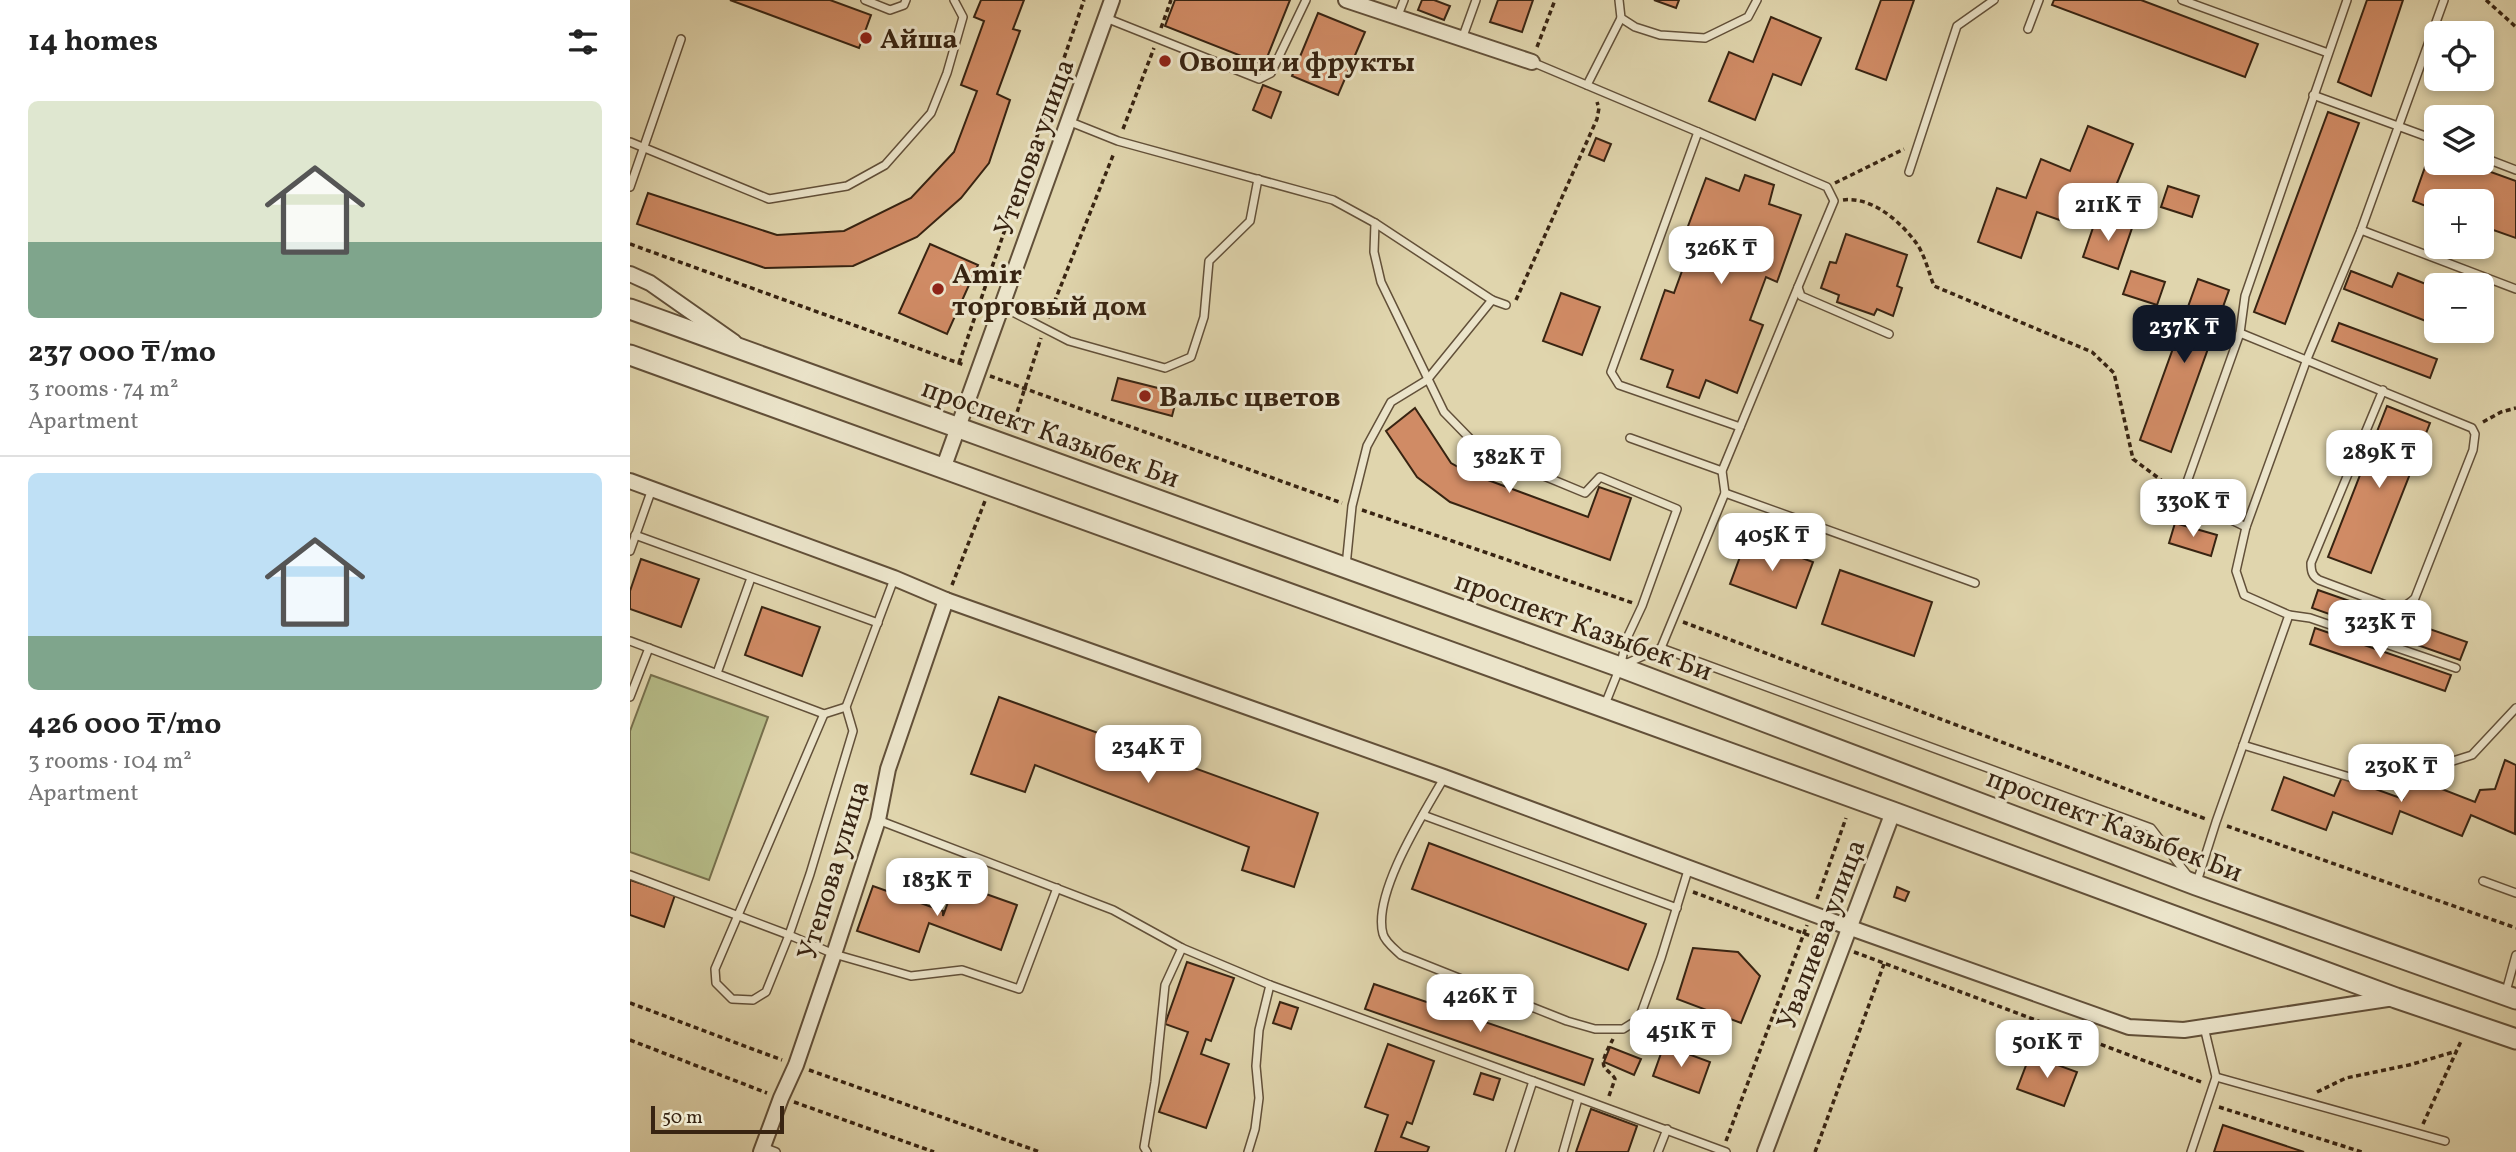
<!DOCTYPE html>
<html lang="en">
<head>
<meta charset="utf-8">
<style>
	:root { --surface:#fff; --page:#f6f6f6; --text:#222; --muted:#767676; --line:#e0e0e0; --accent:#111827 }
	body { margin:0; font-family:Vollkorn,serif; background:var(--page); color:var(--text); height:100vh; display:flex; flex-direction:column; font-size:26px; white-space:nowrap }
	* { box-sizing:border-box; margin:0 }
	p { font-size:23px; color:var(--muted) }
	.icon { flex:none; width:38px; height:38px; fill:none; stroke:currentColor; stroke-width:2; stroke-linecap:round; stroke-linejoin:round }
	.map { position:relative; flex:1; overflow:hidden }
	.panel { display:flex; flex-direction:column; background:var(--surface); width:630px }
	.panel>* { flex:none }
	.tools { position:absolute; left:1794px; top:21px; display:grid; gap:14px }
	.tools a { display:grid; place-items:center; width:70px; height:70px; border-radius:10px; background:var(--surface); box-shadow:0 4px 10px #0003; font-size:35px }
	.scale { position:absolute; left:21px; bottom:18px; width:133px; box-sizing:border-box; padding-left:7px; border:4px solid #382412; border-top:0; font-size:19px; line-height:24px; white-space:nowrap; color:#382412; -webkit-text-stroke:5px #ebe4ca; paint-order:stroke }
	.price { position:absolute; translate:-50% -60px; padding:0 16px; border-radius:14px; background:#fff; color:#222; font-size:23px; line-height:46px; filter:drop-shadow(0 2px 4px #0008) }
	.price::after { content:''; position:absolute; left:50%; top:42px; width:21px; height:16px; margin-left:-10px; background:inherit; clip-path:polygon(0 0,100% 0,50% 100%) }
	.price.selected { background:var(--accent); color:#fff }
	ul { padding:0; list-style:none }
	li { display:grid; align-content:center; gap:14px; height:371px; padding:0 28px }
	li+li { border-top:2px solid var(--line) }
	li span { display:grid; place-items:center; height:217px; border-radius:10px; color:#555 }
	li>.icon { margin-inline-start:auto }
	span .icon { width:126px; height:126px; fill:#fffc; stroke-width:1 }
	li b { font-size:30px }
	h2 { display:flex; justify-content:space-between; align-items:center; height:84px; padding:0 28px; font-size:30px }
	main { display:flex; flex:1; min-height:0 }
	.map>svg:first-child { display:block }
</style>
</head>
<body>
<main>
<section class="panel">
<h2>14 homes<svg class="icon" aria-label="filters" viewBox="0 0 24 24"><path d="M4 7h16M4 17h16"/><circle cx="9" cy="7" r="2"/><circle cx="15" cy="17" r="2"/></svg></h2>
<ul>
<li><span style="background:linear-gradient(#dfe7d0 65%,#7fa58c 0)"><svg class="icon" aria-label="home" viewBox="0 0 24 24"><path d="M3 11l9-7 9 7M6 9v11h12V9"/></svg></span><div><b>237 000 ₸/mo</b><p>3 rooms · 74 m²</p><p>Apartment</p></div></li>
<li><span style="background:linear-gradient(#bfe0f5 75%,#7fa58c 0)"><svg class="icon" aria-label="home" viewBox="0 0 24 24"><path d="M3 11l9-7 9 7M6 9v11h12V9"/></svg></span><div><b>426 000 ₸/mo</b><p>3 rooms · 104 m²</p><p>Apartment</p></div></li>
</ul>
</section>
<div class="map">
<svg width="1886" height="1152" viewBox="0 0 1886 1152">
	<rect width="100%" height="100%" fill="#e0d5ad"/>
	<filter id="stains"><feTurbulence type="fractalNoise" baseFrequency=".00286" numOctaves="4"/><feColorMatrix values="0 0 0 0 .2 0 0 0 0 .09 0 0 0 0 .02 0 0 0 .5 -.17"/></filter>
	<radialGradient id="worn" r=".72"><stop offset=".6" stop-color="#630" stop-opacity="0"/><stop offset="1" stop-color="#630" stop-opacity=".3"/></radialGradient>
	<path fill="#b6bc88" stroke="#77704d" stroke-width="2" d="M21,675l117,42 -59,163 -79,-28v-121z"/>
	<g fill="#d08b65" stroke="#382412" stroke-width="2">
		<path d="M100,0h100l41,15 -12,33z"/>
		<path d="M351,0h43l-11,29 7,2 -23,63 13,6 -21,63 -28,35 -44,39 -64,29 -88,2 -128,-44 11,-31 129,42 67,-4 67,-33 43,-46 23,-61 -16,-6 23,-64 -10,-4z"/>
		<path d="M545,0h115l-26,65 -99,-39z"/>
		<path d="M792,0h12l16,6 -6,14 -26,-10z"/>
		<path d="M868,0h35l-11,32 -32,-10z"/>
		<path d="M1024,0h25l-3,8z"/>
		<path d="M1251,0h33l-28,80 -30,-11z"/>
		<path d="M1424,0h87l117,44 -13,33 -193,-72z"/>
		<path d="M1737,0h36l-32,96 -33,-14z"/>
		<path d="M688,13l47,19 -27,63 -46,-19z"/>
		<path d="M1141,17l50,21 -20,47 -28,-11 -18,46 -46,-19 20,-49 24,10z"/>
		<path d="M633,85l18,7 -10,26 -18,-8z"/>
		<path d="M1698,112l31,11 -74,201 -31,-12z"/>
		<path d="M1458,126l45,18 -22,54 -28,-12 -15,37 -31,-11 -16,46 -43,-16 19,-54 29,10 15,-39 29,12z"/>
		<path d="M966,138l15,6 -7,17 -15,-6z"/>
		<path d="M1801,150l5,2v11h30l50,18v57l-34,-12v-25h-46v9l-23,-9z"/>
		<path d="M1115,175l29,10 -5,19 32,11 -24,67 -11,-5 -16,43 13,5 -26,68 -31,-13 -7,18 -32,-11 6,-17 -32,-11 24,-69 9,3 16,-44 -9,-4 25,-67 33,13z"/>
		<path d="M1538,186l31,10 -7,21 -31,-10z"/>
		<path d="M1467,216l35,12 -14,41 -35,-12z"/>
		<path d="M1216,234l61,21 -10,31 5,2 -9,28 -16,-7 -3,6 -37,-13 2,-7 -18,-7 9,-26 6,1z"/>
		<path d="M300,244l48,21 -31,69 -48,-21z"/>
		<path d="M1501,271l34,11 -8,23 -34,-11z"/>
		<path d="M1721,271l41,16 6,-14 38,15v37l-92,-36z"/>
		<path d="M1568,279l31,11 -58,162 -31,-12z"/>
		<path d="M931,293l39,14 -18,48 -39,-14z"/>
		<path d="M1709,323l98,36 -7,19 -98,-37z"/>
		<path d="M488,378l60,15 -6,23 -60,-16z"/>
		<path d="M1757,406l43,17 -59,150 -43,-16z"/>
		<path d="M785,408l36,55 18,10 119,44 11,-30 32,11 -21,62 -160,-58 -33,-25 -31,-46z"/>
		<path d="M1545,523l42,12 -6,21 -42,-13z"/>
		<path d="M1117,538l66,24 -17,46 -66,-24z"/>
		<path d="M11,559l58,20 -18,48 -51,-18v-18z"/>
		<path d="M1210,570l92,32 -18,54 -92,-32z"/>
		<path d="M1688,590l149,52 -7,18 -148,-52z"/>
		<path d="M132,607l58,20 -18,49 -57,-21z"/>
		<path d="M1685,628l136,47 -6,16 -135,-47z"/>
		<path d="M369,697l319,116 -24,74 -52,-17 7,-23 -214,-82 -10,27 -54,-18z"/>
		<path d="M1875,760l11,5 -1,69 -44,-19 -9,21 -62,-25 -8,23 -59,-22 -7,18 -54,-20 12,-33 50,19 8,-19 61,22 8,-22 64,25 5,-12 15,-1z"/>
		<path d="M799,843l217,81 -18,46 -216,-81z"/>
		<path d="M0,880l45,15 -11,32 -34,-12z"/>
		<path d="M325,883l62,22 -16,45 -72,-27 -10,29 -62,-21 16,-45 70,25v5z"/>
		<path d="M1267,887l12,5 -4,9 -11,-4z"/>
		<path d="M1063,948l45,4 22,24 -19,47 -64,-24z"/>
		<path d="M557,962l47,16 -23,63 -5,-2 -5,15 28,10 -23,64 -47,-16 29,-80 -23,-8z"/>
		<path d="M744,984l219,75 -9,26 -219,-76z"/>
		<path d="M650,1002l18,6 -7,21 -18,-6z"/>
		<path d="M758,1044l46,17 -22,63 -5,-2 -6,15 28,10 -2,5h-52l13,-37 -23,-8z"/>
		<path d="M1034,1045l46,17 -11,31 -46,-17z"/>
		<path d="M980,1047l31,12 -7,16 -30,-13z"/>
		<path d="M1400,1055l47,17 -13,34 -47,-17z"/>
		<path d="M851,1073l19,6 -7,21 -19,-6z"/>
		<path d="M961,1109l46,17 -9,26h-52z"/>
		<path d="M1593,1125l81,27h-90z"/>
	</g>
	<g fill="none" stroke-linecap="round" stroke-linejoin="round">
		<g stroke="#625039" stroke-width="10">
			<g id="service">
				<path d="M235,0l25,10 14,-5 2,-5"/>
				<path d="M989,0l2,18 14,9 25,8 45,3 43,-21 9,-17"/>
				<path d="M1552,0l146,53"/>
				<path d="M476,18l153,61 12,-6 35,-73"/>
				<path d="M767,18l7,-18"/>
				<path d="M1398,29l11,-29"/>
				<path d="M832,39l14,-39"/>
				<path d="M902,62l166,70 -87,240 8,13 121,42"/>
				<path d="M957,85l34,-67"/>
				<path d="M1683,95l123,45"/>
				<path d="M438,121l50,20 215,59 42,23 -1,29 7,30 63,130 37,38 104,43 15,-16 77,32 -35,97 -15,32 -7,29 -16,40"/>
				<path d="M1068,132l129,55 7,14 -36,86 3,9 88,38"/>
				<path d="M0,142l139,57 78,-13 38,-21 46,-52 16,-40 16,-56 -9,-17"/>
				<path d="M1852,157l34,13"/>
				<path d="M1279,172l48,-146 37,-26"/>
				<path d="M0,187l51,-148"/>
				<path d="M745,223l117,77 14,5"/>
				<path d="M1731,230l155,59"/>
				<path d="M371,306l68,35 96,27 26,-11 13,-40 5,-56 41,-40 8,-42"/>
				<path d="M1610,333l232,95 3,6 -2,16 -58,148c-8,8 -13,9 -24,9l-72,-27c-7,-4 -8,-9 -8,-17l72,-173"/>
				<path d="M1000,438l92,33"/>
				<path d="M1095,493l250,90"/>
				<path d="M1616,527l-64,-31 58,-163 5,-37 102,-296"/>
				<path d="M5,535l243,88"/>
				<path d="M0,551l22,-62"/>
				<path d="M716,566l6,-60 15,-60 24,-44 36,-22 65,-80"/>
				<path d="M1659,615l21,3 146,50"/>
				<path d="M0,641l194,73 22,-7"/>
				<path d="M1031,648l64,-155 -3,-22 76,-184"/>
				<path d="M993,665l38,-17 490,180 38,49"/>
				<path d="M87,673l34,-95"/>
				<path d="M0,697l19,-49"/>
				<path d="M194,714l-109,255 1,14 16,16 21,1 13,-8 23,-57 45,19 77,22 51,-6 57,19 38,-101"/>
				<path d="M1613,745l133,40 96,-30 44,-47"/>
				<path d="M814,778c-20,35 -72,116 -61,156 2,8 13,16 18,21l166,66 28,8h28l16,-10 22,-61 28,-91"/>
				<path d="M793,815l254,93"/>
				<path d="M248,820l235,90 69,38 88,37 -11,45 -3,36 3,32 -4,31 -7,23"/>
				<path d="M0,875l159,60 21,-61 43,-143 -7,-24 48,-128"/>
				<path d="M1853,881l33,12"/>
				<path d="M1566,885l20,-63 73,-207 -45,-20 -8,-24 10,-44 61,-168 54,-129 83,-230"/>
				<path d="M640,985l263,96"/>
				<path d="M1875,995l11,-40"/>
				<path d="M1586,1077l229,64"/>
				<path d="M133,1147l13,5"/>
				<path d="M517,1152l-3,-5 11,-65 10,-97 17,-37"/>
				<path d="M880,1152l23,-71 193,71"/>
				<path d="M933,1152l15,-53"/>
				<path d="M1028,1152l9,-23"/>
				<path d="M1561,1152l25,-75 -12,-50"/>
			</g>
		</g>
		<g stroke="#625039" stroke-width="18">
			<g id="minor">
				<path d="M716,0l186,62"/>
				<path d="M0,274l20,9 84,59"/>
				<path d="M313,469l169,-469"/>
				<path d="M0,481l264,97 52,22 498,177 404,150 281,100 55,3 210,-32"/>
				<path d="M131,1152l20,-54 15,-33 38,-111 44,-134 10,-51 58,-169"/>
				<path d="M1135,1152l128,-340"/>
			</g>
		</g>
		<g stroke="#625039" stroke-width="23">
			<g id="tertiary">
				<path d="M0,309l990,358 576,218 320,114"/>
				<path d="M0,355l1263,457 503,186 120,41"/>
			</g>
		</g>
		<g stroke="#382412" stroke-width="3.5" stroke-dasharray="5 3.5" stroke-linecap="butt">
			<path d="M1856,0l30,27"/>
			<path d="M531,28l10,-28"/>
			<path d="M907,47l18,-47"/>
			<path d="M493,129l31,-81"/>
			<path d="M1205,183l69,-34"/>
			<path d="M1213,200c29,-4 58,22 74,44 8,12 12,29 17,42l158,66 22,21 19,86 40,30"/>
			<path d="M0,244l334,121"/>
			<path d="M886,300l81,-181 2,-11 -2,-6"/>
			<path d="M418,318l66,-165"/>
			<path d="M329,363l125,-363"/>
			<path d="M360,376l352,127"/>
			<path d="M1853,422l18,-10 15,-4"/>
			<path d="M382,428l29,-90"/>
			<path d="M732,510l271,93"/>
			<path d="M322,585l33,-84"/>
			<path d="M1053,622l523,197"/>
			<path d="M1597,826l289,102"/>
			<path d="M1063,892l134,50"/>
			<path d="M1187,899l29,-81"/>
			<path d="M1224,952l350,131"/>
			<path d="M0,1003l152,57"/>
			<path d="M0,1040l137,53"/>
			<path d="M179,1070l231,82"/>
			<path d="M1687,1092l29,-14 63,-13 48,-14"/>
			<path d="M979,1096l6,-17c-2,-5 -9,-8 -11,-13 -3,-6 6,-21 9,-27"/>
			<path d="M164,1102l140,50"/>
			<path d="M1589,1107l143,45"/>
			<path d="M1793,1124l39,-85"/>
			<path d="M1096,1141l81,-216"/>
			<path d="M1185,1152l69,-188"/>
		</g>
		<use href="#service" stroke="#ebe4ca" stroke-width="7"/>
		<use href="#minor" stroke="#ebe4ca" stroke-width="14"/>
		<use href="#tertiary" stroke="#ebe4ca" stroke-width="19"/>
	</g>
	<g fill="#8f2418" stroke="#ebe4ca" stroke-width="2.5">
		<circle cx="236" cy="38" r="7"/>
		<circle cx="535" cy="61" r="7"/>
		<circle cx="308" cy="289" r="7"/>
		<circle cx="515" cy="396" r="7"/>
	</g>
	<g text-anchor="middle" stroke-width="6" stroke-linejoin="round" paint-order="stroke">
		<g font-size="28" font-weight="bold" fill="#382412" stroke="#ebe4ca" text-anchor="start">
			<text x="250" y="48">Айша</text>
			<text x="549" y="71">Овощи и фрукты</text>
			<text x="322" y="283">Amir<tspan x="322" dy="32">торговый дом</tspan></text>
			<text x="529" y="406">Вальс цветов</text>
		</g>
		<g font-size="28" fill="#382412" stroke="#ebe4ca">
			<text transform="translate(403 147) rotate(-70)" y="10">Утепова улица</text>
			<text transform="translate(421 432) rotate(20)" y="10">проспект Казыбек Би</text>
			<text transform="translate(954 625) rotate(20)" y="10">проспект Казыбек Би</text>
			<text transform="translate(1485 824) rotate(21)" y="10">проспект Казыбек Би</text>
			<text transform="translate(202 870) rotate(-73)" y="10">Утепова улица</text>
			<text transform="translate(1190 934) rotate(-69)" y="10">Увалиева улица</text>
		</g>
	</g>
	<rect width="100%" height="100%" filter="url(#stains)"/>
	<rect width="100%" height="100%" fill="url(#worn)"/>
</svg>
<div class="tools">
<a><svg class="icon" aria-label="locate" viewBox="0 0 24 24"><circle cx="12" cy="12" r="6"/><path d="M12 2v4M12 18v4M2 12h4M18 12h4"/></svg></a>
<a><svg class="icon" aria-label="layers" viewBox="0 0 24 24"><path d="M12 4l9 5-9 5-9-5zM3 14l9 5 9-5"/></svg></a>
<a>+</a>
<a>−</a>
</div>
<div class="scale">50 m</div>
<b class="price" style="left:1478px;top:243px">211K ₸</b>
<b class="price" style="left:1091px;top:286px">326K ₸</b>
<b class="price selected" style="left:1554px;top:365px">237K ₸</b>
<b class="price" style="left:1749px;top:490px">289K ₸</b>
<b class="price" style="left:879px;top:495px">382K ₸</b>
<b class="price" style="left:1563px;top:539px">330K ₸</b>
<b class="price" style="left:1142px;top:573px">405K ₸</b>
<b class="price" style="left:1750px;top:660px">323K ₸</b>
<b class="price" style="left:518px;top:785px">234K ₸</b>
<b class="price" style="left:1771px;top:804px">230K ₸</b>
<b class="price" style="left:307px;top:918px">183K ₸</b>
<b class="price" style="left:850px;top:1034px">426K ₸</b>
<b class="price" style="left:1051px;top:1069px">451K ₸</b>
<b class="price" style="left:1417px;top:1080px">501K ₸</b>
</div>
</main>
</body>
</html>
